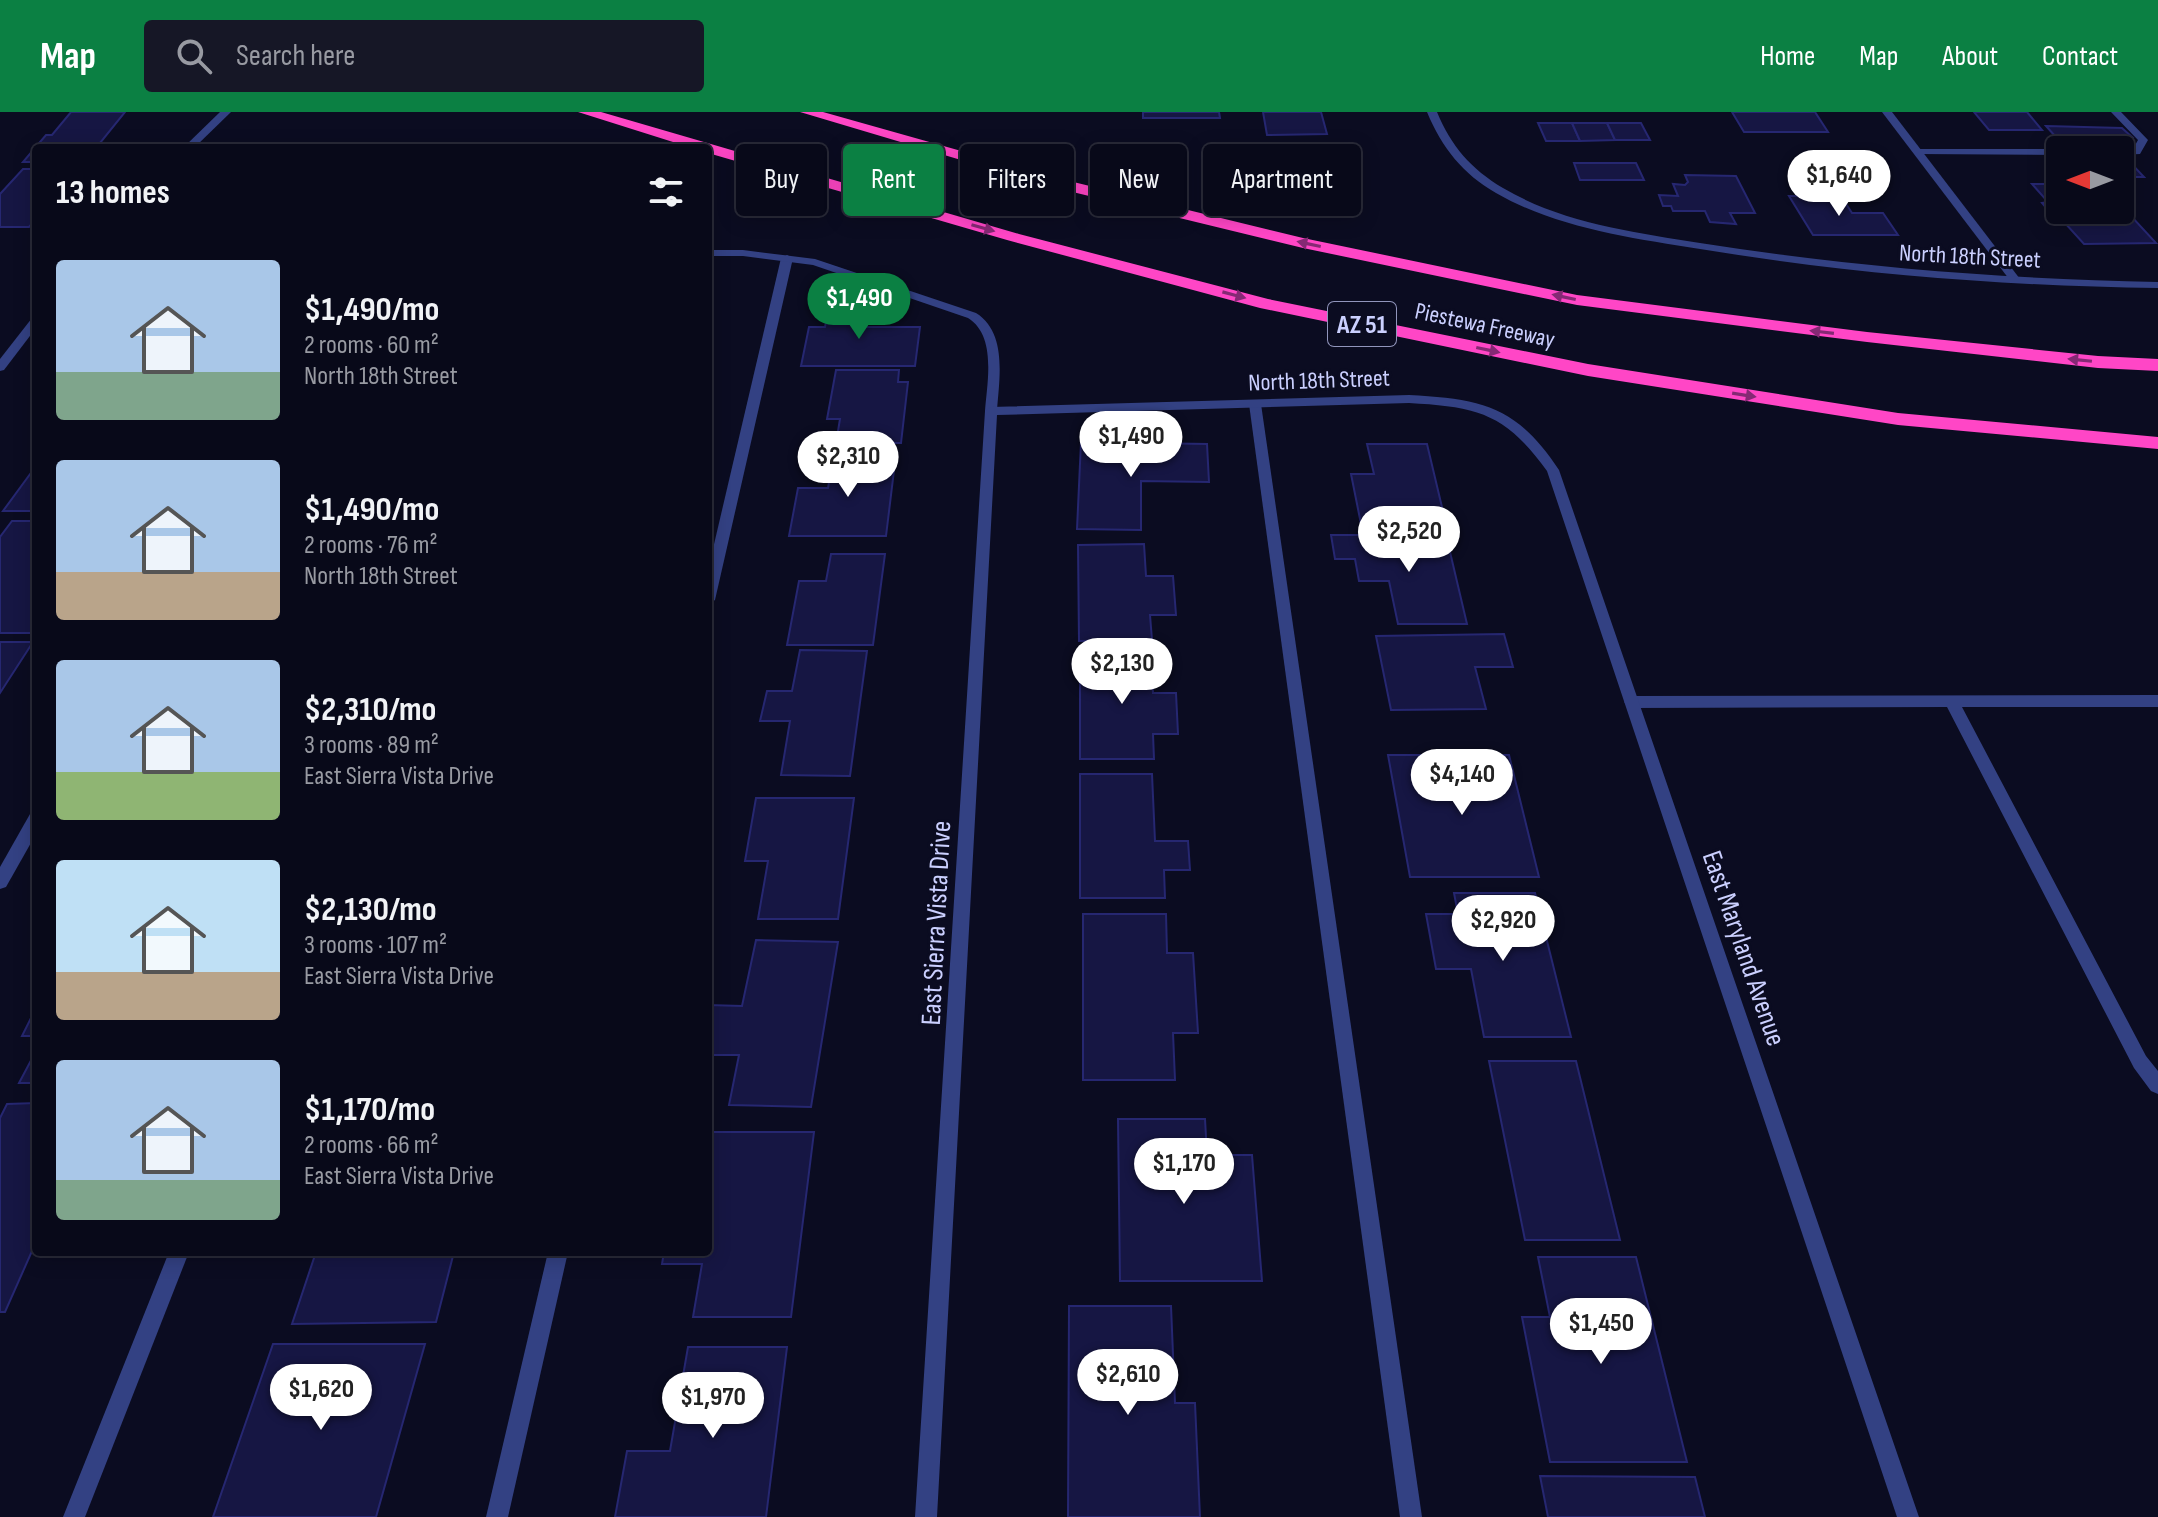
<!DOCTYPE html>
<html lang="en">
<head>
<meta charset="utf-8">
<style>
	:root { --surface:#080919; --page:#161726; --text:#f1f3f6; --muted:#989aa2; --line:#292a38; --accent:#0b8043 }
	body { margin:0; font-family:"Sofia Sans Condensed",sans-serif; background:var(--page); color:var(--text); height:100vh; display:flex; flex-direction:column; font-size:30px; white-space:nowrap }
	* { box-sizing:border-box; margin:0 }
	p { font-size:26px; color:var(--muted) }
	.icon { flex:none; width:44px; height:44px; fill:none; stroke:currentColor; stroke-width:2; stroke-linecap:round; stroke-linejoin:round }
	.map { position:relative; flex:1; overflow:hidden }
	.drawer { position:absolute; left:32px; top:32px; width:680px; height:1112px; display:flex; flex-direction:column; background:var(--surface); border-radius:8px; box-shadow:0 4px 20px #0003,0 0 0 2px var(--line) }
	.drawer>* { flex:none }
	.banner { position:absolute; left:736px; top:32px; width:760px; height:72px; display:flex; gap:16px }
	.needle { width:52px; rotate:270deg }
	.fabs { position:absolute; left:2046px; top:24px; display:grid; gap:16px }
	.fabs a { display:grid; place-items:center; width:88px; height:88px; border-radius:8px; background:var(--surface); box-shadow:0 4px 20px #0003,0 0 0 2px var(--line); font-size:40px }
	.price { position:absolute; translate:-50% -68px; padding:0 18px; border-radius:28px; background:#fff; color:#222; font-size:26px; line-height:52px; filter:drop-shadow(0 2px 4px #0008) }
	.price::after { content:''; position:absolute; left:50%; top:48px; width:24px; height:18px; margin-left:-12px; background:inherit; clip-path:polygon(0 0,100% 0,50% 100%) }
	.price.current { background:var(--accent); color:#fff }
	ul { padding:0; list-style:none }
	li { display:flex; align-items:center; gap:24px; height:200px; padding:0 24px }
	li span { display:grid; place-items:center; flex:none; width:224px; height:160px; border-radius:8px; color:#555 }
	li>.icon { margin-inline-start:auto }
	span .icon { width:96px; height:96px; fill:#fffc; stroke-width:1 }
	li b { font-size:34px }
	h2 { display:flex; justify-content:space-between; align-items:center; height:96px; padding:0 24px; font-size:34px }
	.pill { padding:0 28px; border-radius:8px; background:var(--surface); box-shadow:0 4px 20px #0003,0 0 0 2px var(--line); font-size:28px; line-height:72px }
	.pill.current { background:var(--accent); color:#fff }
	header { display:flex; align-items:center; gap:48px; box-sizing:border-box; height:112px; padding:0 40px; background:var(--accent); color:#fff }
	header strong { font-size:38px }
	nav { display:flex; gap:44px; margin-inline-start:auto; font-size:28px }
	.search { width:560px; height:72px; background:var(--page); display:flex; align-items:center; gap:20px; box-sizing:border-box; padding:0 28px; border-radius:8px; color:var(--muted); font-size:30px }
	.map>svg:first-child { display:block }
</style>
</head>
<body>
<header>
<strong>Map</strong>
<div class="search"><svg class="icon" aria-label="search" viewBox="0 0 24 24"><circle cx="10" cy="10" r="6"/><path d="M15 15l6 6"/></svg>Search here</div>
<nav><a>Home</a><a>Map</a><a>About</a><a>Contact</a></nav>
</header>
<div class="map">
<svg width="2158" height="1405" viewBox="0 0 2158 1405">
	<rect width="100%" height="100%" fill="#0b0c21"/>
	<g fill="#161643" stroke="#262771" stroke-width="2">
		<path d="M71,0h54l-29,36h-60v14h-13l23,-27h6z"/>
		<path d="M1143,0h76l1,6h-77z"/>
		<path d="M1263,0h58l6,22 -60,1z"/>
		<path d="M1732,0h83l13,20h-84z"/>
		<path d="M1974,0h53l15,18h-53z"/>
		<path d="M1538,11h34l8,18h-34z"/>
		<path d="M1572,11h35l8,17 -35,1z"/>
		<path d="M1607,11h34l9,17h-35z"/>
		<path d="M2046,14l76,2 11,10 -5,8h-64z"/>
		<path d="M1809,44h28l7,10h-17l-3,-4h-11z"/>
		<path d="M2120,47h7l17,18h-24z"/>
		<path d="M1574,51h62l8,17h-64z"/>
		<path d="M1804,55h44l12,17h-46z"/>
		<path d="M23,57h13v50l-7,8h-29v-33z"/>
		<path d="M1685,63l51,1 19,37h-25l6,11 -26,-2 -5,-11h-32l-2,-5h-8l-4,-11 19,1 -5,-12 12,1 3,-3z"/>
		<path d="M2032,72h28v26h60v-6l36,39 -72,1 -19,-21h-6l-17,-20 6,-1z"/>
		<path d="M1789,84h52l11,17h31l15,22h-85z"/>
		<path d="M830,190h34l-5,25h61l-5,39h-114l8,-39h16z"/>
		<path d="M836,258h63l-1,12h10l-7,61h-65l4,-24h-13z"/>
		<path d="M1081,330l126,2 2,38 -68,-1v49l-64,-1z"/>
		<path d="M1367,332h60l19,80h-85l-10,-50h23z"/>
		<path d="M834,342h62l-10,82h-97l9,-48h30z"/>
		<path d="M36,354v45h-33z"/>
		<path d="M12,409h24v105l-5,7h-31v-96z"/>
		<path d="M1331,423h115l21,89h-69l-9,-43h-30l-4,-22h-20z"/>
		<path d="M1144,432l2,32h27l3,39h-26l2,25 -73,1 -1,-96z"/>
		<path d="M831,442h54l-12,91h-86l12,-64h27z"/>
		<path d="M1504,522l9,33h-38l11,42 -95,1 -15,-74z"/>
		<path d="M0,530h33l-33,51z"/>
		<path d="M800,538l67,1 -17,125 -69,-1 9,-54h-30l7,-30h25z"/>
		<path d="M1080,538h71l2,43h23l2,41h-25l1,25h-74z"/>
		<path d="M1388,643h121l30,122h-129z"/>
		<path d="M1080,662h72l3,67h33l2,29h-26l1,28h-85z"/>
		<path d="M756,686h98l-16,121h-80l10,-58h-23z"/>
		<path d="M1454,781h81l36,144h-87l-13,-68h-35l-10,-55h32z"/>
		<path d="M1083,802h83l1,39h26l5,80h-25l2,47h-92z"/>
		<path d="M756,828l82,2 -27,165 -82,-2 10,-50h-31v-50l34,1z"/>
		<path d="M36,896v28h-14z"/>
		<path d="M36,939v32h-17z"/>
		<path d="M1489,949h87l44,179h-95z"/>
		<path d="M36,991v139l-31,70h-5v-194l7,-14z"/>
		<path d="M1118,1007h87l2,36h45l10,126h-142z"/>
		<path d="M708,1020h106l-23,185h-98l9,-53h-40l2,-12h44z"/>
		<path d="M316,1140h138l-18,70 -144,2z"/>
		<path d="M1538,1145h98l51,205h-137l-28,-145h28z"/>
		<path d="M1069,1194h102l4,97h20l5,114h-132z"/>
		<path d="M273,1232h152l-49,173h-163z"/>
		<path d="M688,1235h99l-21,170h-151l12,-66h43z"/>
		<path d="M1540,1364l155,1 10,40h-157z"/>
	</g>
	<g fill="none" stroke-linecap="round" stroke-linejoin="round">
		<g fill="#334183" fill-rule="evenodd">
			<path d="M2111,0h10l27,28 -8,14 -20,1v-5h-4l17,-1 5,-9z"/>
			<path d="M395,30l9,6 -218,-2 5,-3z"/>
			<path d="M1913,37h147l4,1h-4v5l-143,-1 -5,-3z"/>
			<path d="M787,143l6,3 -78,342 -7,5v-35l73,-312z"/>
			<path d="M1255,288l6,4 161,1113h-22l-151,-1113z"/>
			<path d="M36,700v22l-30,53 -6,2v-22l30,-53z"/>
			<path d="M548,1140h20l-60,265h-22z"/>
		</g>
		<g fill="#334183" fill-rule="evenodd">
			<path d="M220,0h11l-37,36h-11z"/>
			<path d="M1882,0h10l128,167v4h-8z"/>
			<path d="M708,138h35l72,9 161,54c32,20 23,67 21,98l-6,4 -6,-4c2,-28 12,-75 -17,-93l-155,-53 -70,-9h-35z"/>
			<path d="M36,205v11l-32,42 -4,1v-12l32,-41z"/>
			<path d="M2158,583v12h-196l184,349 12,15v23l-7,-3 -17,-23 -187,-361 -316,1 -7,-6 7,-6z"/>
			<path d="M169,1140h20l-104,265h-22z"/>
		</g>
		<g fill="#334183" fill-rule="evenodd">
			<path d="M1427,0h10c14,34 34,57 66,76 59,35 130,44 197,55 152,24 304,36 458,39v6c-154,-2 -306,-14 -458,-39 -69,-11 -143,-21 -204,-56 -33,-19 -54,-45 -69,-81z"/>
			<path d="M1409,283c73,4 108,11 150,75l360,1047h-22l-350,-1046c-42,-58 -69,-64 -138,-68l-412,12 -60,1102h-22l70,-1106 6,-4z"/>
		</g>
		<g fill="#ff46c6" fill-rule="evenodd">
			<path d="M578,0h23l418,122 249,65 320,65 310,49 260,24v12l-260,-24 -310,-49 -328,-68 -253,-68 -299,-87v-5h-16z"/>
			<path d="M800,0h23l230,65 250,61 274,57 290,37 231,24 60,3v12l-60,-3 -231,-26 -290,-37 -274,-57 -255,-62z"/>
		</g>
	</g>
	<defs><path id="oneway-solid" d="M-6-.8H1V-3.2L6.5 0L1 3.2V.8H-6Z" transform="scale(2)"/></defs>
	<g fill="#852974">
		<use href="#oneway-solid" transform="translate(983 116) rotate(16)"/>
		<use href="#oneway-solid" transform="translate(1309 132) rotate(-168)"/>
		<use href="#oneway-solid" transform="translate(1234 183) rotate(15)"/>
		<use href="#oneway-solid" transform="translate(1564 185) rotate(-168)"/>
		<use href="#oneway-solid" transform="translate(1822 220) rotate(-173)"/>
		<use href="#oneway-solid" transform="translate(1488 238) rotate(12)"/>
		<use href="#oneway-solid" transform="translate(2080 248) rotate(-174)"/>
		<use href="#oneway-solid" transform="translate(1744 283) rotate(9)"/>
	</g>
	<g text-anchor="middle" stroke-width="6" stroke-linejoin="round" paint-order="stroke">
		<g font-size="24" fill="#cbd0ff" stroke="#0b0c21">
			<text transform="translate(1970 144) rotate(3)" y="8">North 18th Street</text>
			<text transform="translate(1485 213) rotate(12)" y="8">Piestewa Freeway</text>
			<text transform="translate(1319 268) rotate(-2)" y="8">North 18th Street</text>
		</g>
		<rect fill="#0b0c21" stroke="#9195bc" stroke-width="2" x="1328" y="190" width="68" height="44" rx="6"/>
		<g font-size="26" font-weight="bold" fill="#cbd0ff">
			<text x="1362" y="221">AZ 51</text>
		</g>
		<g font-size="28" fill="#cbd0ff" stroke="#0b0c21">
			<text transform="translate(935 811) rotate(-87)" y="10">East Sierra Vista Drive</text>
			<text transform="translate(1745 836) rotate(71)" y="10">East Maryland Avenue</text>
		</g>
	</g>
</svg>
<div class="fabs">
<a><svg class="needle" viewBox="-14 -14 28 28"><path d="M0-13l5 13h-10z" fill="#e53935"/><path d="M0 13l5-13h-10z" fill="#989aa2"/></svg></a>
</div>
<b class="price" style="left:1839px;top:106px">$1,640</b>
<b class="price current" style="left:859px;top:229px">$1,490</b>
<b class="price" style="left:1131px;top:367px">$1,490</b>
<b class="price" style="left:848px;top:387px">$2,310</b>
<b class="price" style="left:1409px;top:462px">$2,520</b>
<b class="price" style="left:1122px;top:594px">$2,130</b>
<b class="price" style="left:1462px;top:705px">$4,140</b>
<b class="price" style="left:1503px;top:851px">$2,920</b>
<b class="price" style="left:1184px;top:1094px">$1,170</b>
<b class="price" style="left:1601px;top:1254px">$1,450</b>
<b class="price" style="left:1128px;top:1305px">$2,610</b>
<b class="price" style="left:321px;top:1320px">$1,620</b>
<b class="price" style="left:713px;top:1328px">$1,970</b>
<div class="banner">
<a class="pill">Buy</a>
<a class="pill current">Rent</a>
<a class="pill">Filters</a>
<a class="pill">New</a>
<a class="pill">Apartment</a>
</div>
<section class="drawer">
<h2>13 homes<svg class="icon" aria-label="filters" viewBox="0 0 24 24"><path d="M4 7h16M4 17h16"/><circle cx="9" cy="7" r="2"/><circle cx="15" cy="17" r="2"/></svg></h2>
<ul>
<li><span style="background:linear-gradient(#a9c7e8 70%,#7fa58c 0)"><svg class="icon" aria-label="home" viewBox="0 0 24 24"><path d="M3 11l9-7 9 7M6 9v11h12V9"/></svg></span><div><b>$1,490/mo</b><p>2 rooms · 60 m²</p><p>North 18th Street</p></div></li>
<li><span style="background:linear-gradient(#a9c7e8 70%,#b9a48a 0)"><svg class="icon" aria-label="home" viewBox="0 0 24 24"><path d="M3 11l9-7 9 7M6 9v11h12V9"/></svg></span><div><b>$1,490/mo</b><p>2 rooms · 76 m²</p><p>North 18th Street</p></div></li>
<li><span style="background:linear-gradient(#a9c7e8 70%,#8fb573 0)"><svg class="icon" aria-label="home" viewBox="0 0 24 24"><path d="M3 11l9-7 9 7M6 9v11h12V9"/></svg></span><div><b>$2,310/mo</b><p>3 rooms · 89 m²</p><p>East Sierra Vista Drive</p></div></li>
<li><span style="background:linear-gradient(#bfe0f5 70%,#b9a48a 0)"><svg class="icon" aria-label="home" viewBox="0 0 24 24"><path d="M3 11l9-7 9 7M6 9v11h12V9"/></svg></span><div><b>$2,130/mo</b><p>3 rooms · 107 m²</p><p>East Sierra Vista Drive</p></div></li>
<li><span style="background:linear-gradient(#a9c7e8 75%,#7fa58c 0)"><svg class="icon" aria-label="home" viewBox="0 0 24 24"><path d="M3 11l9-7 9 7M6 9v11h12V9"/></svg></span><div><b>$1,170/mo</b><p>2 rooms · 66 m²</p><p>East Sierra Vista Drive</p></div></li>
</ul>
</section>
</div>
</body>
</html>
